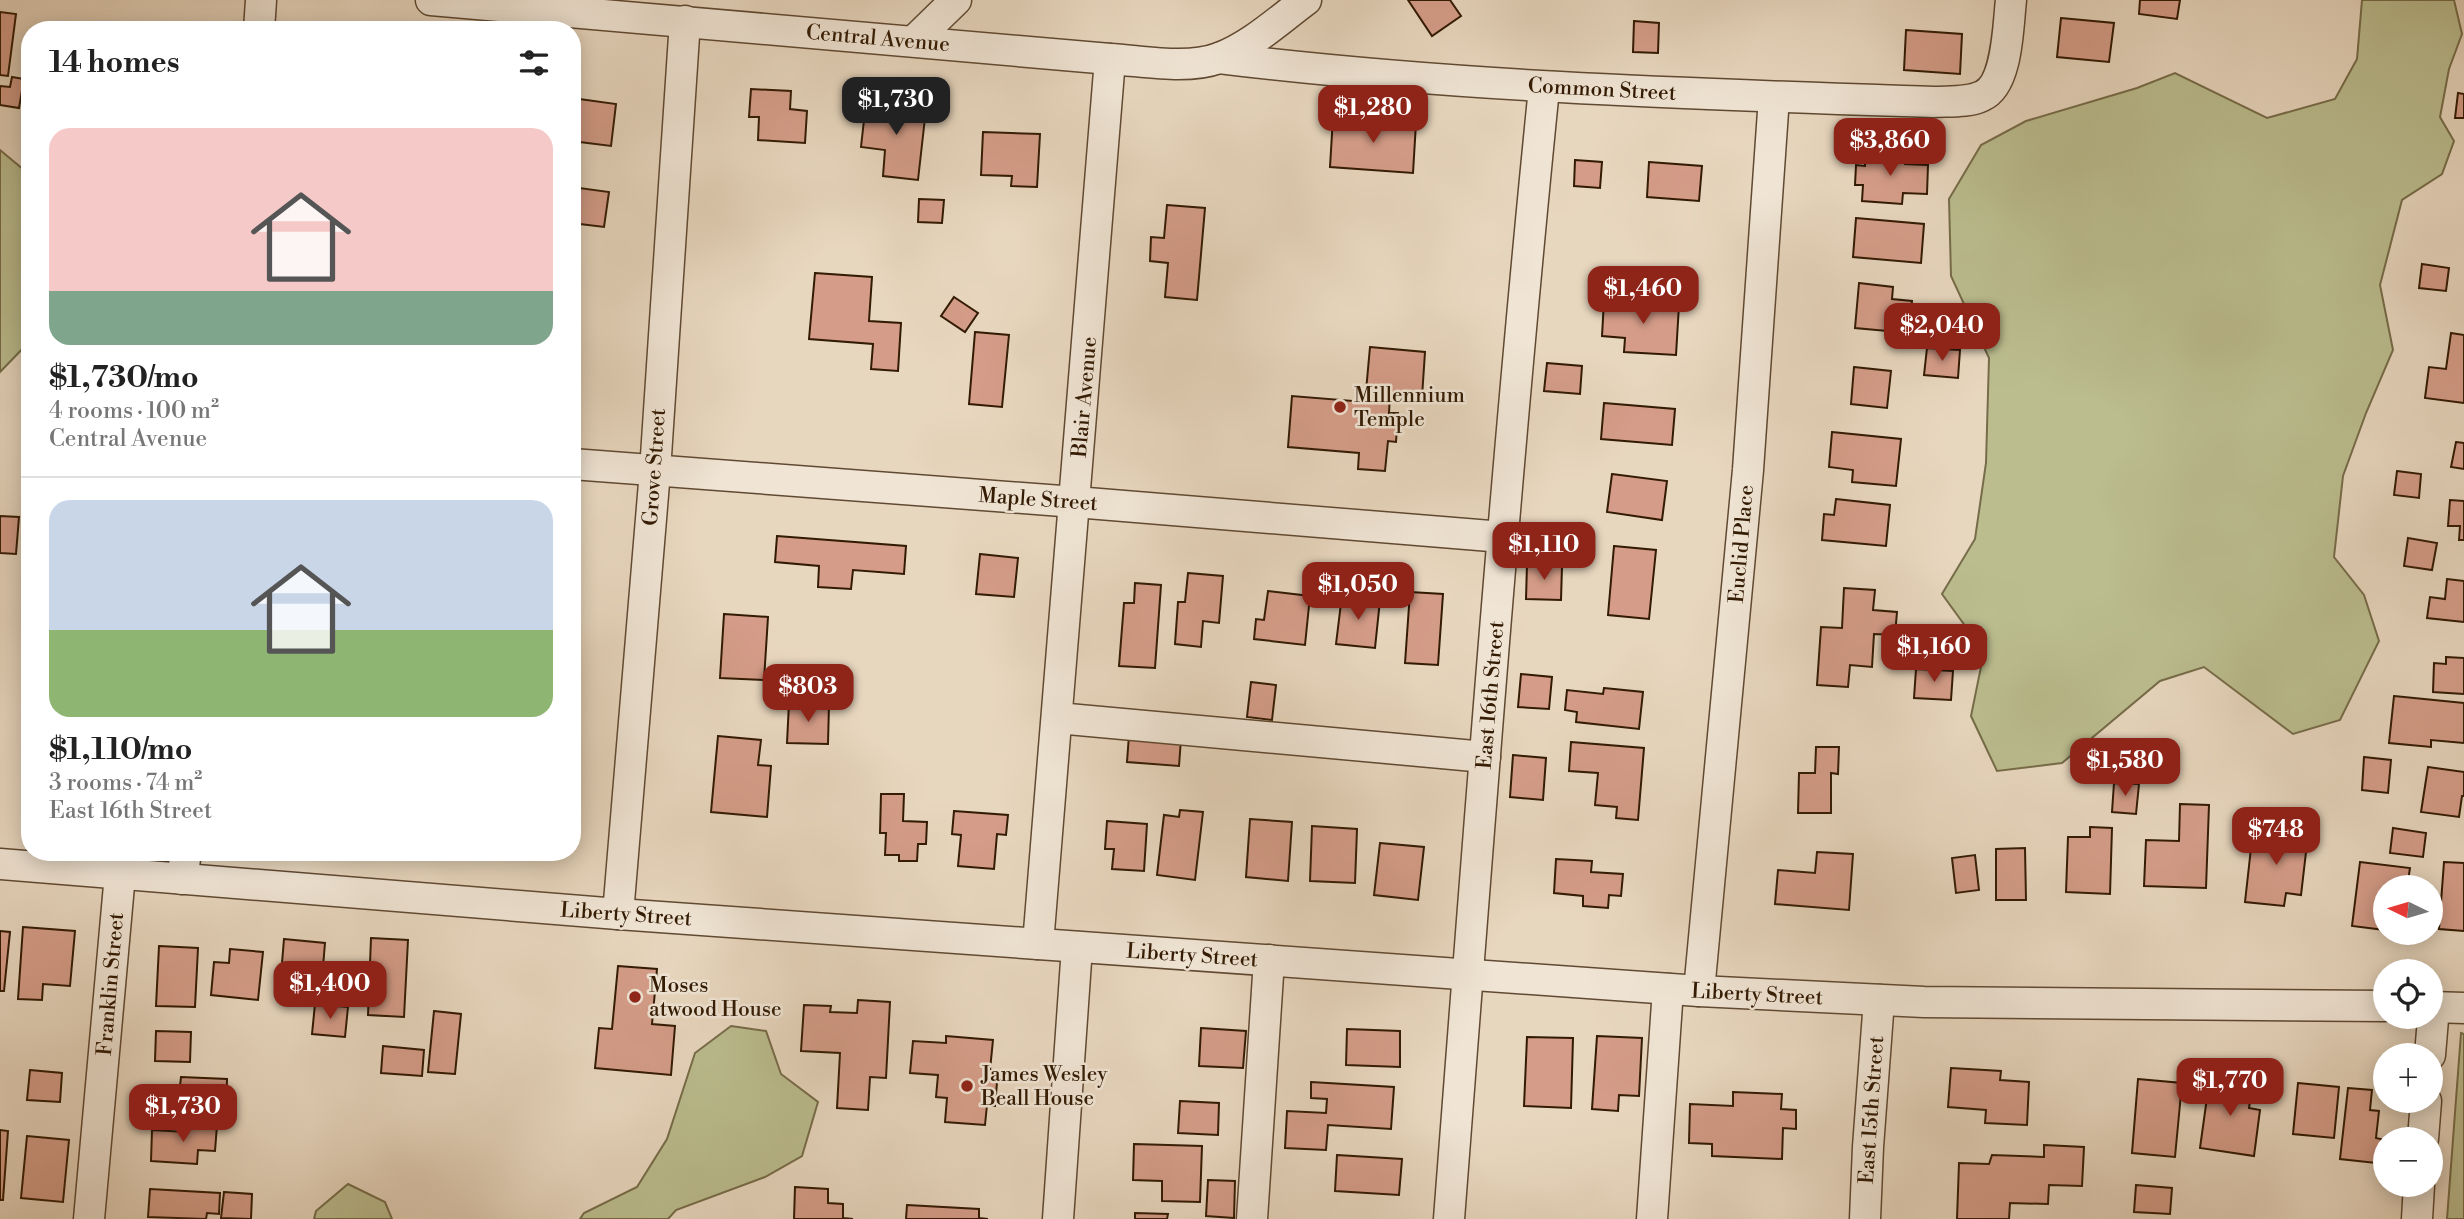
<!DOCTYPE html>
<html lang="en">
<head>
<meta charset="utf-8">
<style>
	:root { --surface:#fff; --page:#f2f2f2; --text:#222; --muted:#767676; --line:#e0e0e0; --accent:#8f2418 }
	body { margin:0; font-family:"Libre Bodoni",serif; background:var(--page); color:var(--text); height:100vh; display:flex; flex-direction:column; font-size:26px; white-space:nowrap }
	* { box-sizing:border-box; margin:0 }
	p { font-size:23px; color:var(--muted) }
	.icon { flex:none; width:38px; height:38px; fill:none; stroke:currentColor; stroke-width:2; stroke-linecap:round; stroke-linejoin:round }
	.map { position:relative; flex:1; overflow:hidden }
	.sheet { position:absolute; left:21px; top:21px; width:560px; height:840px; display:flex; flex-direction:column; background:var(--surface); border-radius:28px; box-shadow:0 4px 18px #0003 }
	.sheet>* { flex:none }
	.needle { width:46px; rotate:275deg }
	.buttons { position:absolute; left:2373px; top:875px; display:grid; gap:14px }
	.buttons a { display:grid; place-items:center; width:70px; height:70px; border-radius:50%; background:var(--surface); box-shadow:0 4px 18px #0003; font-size:35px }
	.price { position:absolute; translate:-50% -60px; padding:0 16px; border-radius:14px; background:var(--accent); color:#fff; font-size:23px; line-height:46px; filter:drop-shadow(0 2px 4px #0008) }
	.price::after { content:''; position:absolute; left:50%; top:42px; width:21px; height:16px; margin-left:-10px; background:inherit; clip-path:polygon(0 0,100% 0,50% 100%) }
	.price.active { background:#222; color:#fff }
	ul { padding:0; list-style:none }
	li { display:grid; align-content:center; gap:14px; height:371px; padding:0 28px }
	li+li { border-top:2px solid var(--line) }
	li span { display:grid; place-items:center; height:217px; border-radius:21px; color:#555 }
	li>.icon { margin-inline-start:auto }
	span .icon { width:126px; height:126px; fill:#fffc; stroke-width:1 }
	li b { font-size:30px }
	h2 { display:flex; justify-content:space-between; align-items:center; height:84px; padding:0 28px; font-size:30px }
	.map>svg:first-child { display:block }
</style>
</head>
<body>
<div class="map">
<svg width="2464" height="1219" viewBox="0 0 2464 1219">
	<rect width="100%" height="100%" fill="#e8d7bf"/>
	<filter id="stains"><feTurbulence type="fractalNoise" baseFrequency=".00286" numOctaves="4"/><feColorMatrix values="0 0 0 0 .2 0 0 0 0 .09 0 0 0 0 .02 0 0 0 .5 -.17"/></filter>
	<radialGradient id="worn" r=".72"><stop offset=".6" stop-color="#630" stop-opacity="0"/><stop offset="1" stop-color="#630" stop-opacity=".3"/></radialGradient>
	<g fill="#bbbd8f" stroke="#766c49" stroke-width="2">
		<path d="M2362,0h92l8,34 -13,35 -9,48 14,24 -12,33 -40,26 -22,85 13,65 -27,63 -23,63 -9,81 30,38 15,46 -39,79 -47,14 -89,-67 -44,14 -98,82 -65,8 -26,-55 13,-64 -42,-58 33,-55 11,-76 3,-105 -38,-82 -2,-77 32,-54 45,-24 111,-33 38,-15 92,45 68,-19 22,-40z"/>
		<path d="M0,150l30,25v166l-30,31z"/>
		<path d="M731,1026l35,5 15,43 37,28 -16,54 -37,21 -89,33 -8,9h-88l4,-6 53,-26 30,-48 28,-86z"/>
		<path d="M2461,1033l3,1v185h-17z"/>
		<path d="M348,1184l37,18 7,17h-78l2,-8z"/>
	</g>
	<g fill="#d59d89" stroke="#321a03" stroke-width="2">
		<path d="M1408,0h42l11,16 -29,20z"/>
		<path d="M2140,0h40l-3,19 -38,-5z"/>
		<path d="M0,12l16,2 -8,62 -8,-1z"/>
		<path d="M2061,18l53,5 -5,39 -52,-5z"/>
		<path d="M1634,21l25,2 -1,30 -25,-1z"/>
		<path d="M1906,30l56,4 -2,40 -56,-4z"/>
		<path d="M12,77l12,2 -5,29 -19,-3v-19l10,1z"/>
		<path d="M751,89l40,2 -1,18 17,2 -2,32 -47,-3 1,-23h-10z"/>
		<path d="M2458,93l6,1v24h-9z"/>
		<path d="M572,98l44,6 -5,42 -39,-5z"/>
		<path d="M866,102l60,7 -8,71 -35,-4 2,-26 -24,-3z"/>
		<path d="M1333,117l83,6 -3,50 -83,-6z"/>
		<path d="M983,132l57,2 -3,53 -26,-1 1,-10 -31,-1z"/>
		<path d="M1865,153l40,3v8l23,1 -1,29 -24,-1 -1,11 -40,-3 1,-16h-8l1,-20 9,1z"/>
		<path d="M1575,160l27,2 -2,26 -26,-2z"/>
		<path d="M1649,162l53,4 -3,35 -52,-4z"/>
		<path d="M572,187l37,5 -5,35 -32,-4z"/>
		<path d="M919,199l25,1 -2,23 -24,-1z"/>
		<path d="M1167,205l38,3 -8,92 -32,-3 3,-34 -18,-2 1,-24 13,1z"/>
		<path d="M1856,218l68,6 -3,39 -68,-6z"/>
		<path d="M2422,264l27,4 -3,23 -27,-3z"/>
		<path d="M815,273l57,4 -3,44 32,2 -3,48 -27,-2 2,-25 -64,-5z"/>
		<path d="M1859,283l34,4 -1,12 20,2 -3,32 -54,-5z"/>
		<path d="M954,297l24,16 -13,19 -24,-16z"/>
		<path d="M1604,300l75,5 -3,50 -52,-3 1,-14 -23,-2z"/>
		<path d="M975,332l34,3 -7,72 -33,-3z"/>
		<path d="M2451,333l13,2v68l-39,-5 4,-31 17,2z"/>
		<path d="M1370,347l55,5 -3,45 -32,-3 -1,19h9l-2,29 -8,-1 -3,30 -27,-2 1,-16 -71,-6 4,-51 73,6z"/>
		<path d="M1927,348l33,2 -2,28 -34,-3z"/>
		<path d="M1547,363l35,3 -2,28 -36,-3z"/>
		<path d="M1854,367l37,4 -4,37 -36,-4z"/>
		<path d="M1604,403l71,6 -3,36 -71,-6z"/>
		<path d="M26,413h4v29h-7z"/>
		<path d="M1832,432l69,7 -5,47 -44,-4 1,-12 -24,-3z"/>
		<path d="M2456,442l8,1v26l-13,-2z"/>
		<path d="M2397,471l24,3 -2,24 -25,-3z"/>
		<path d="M1612,474l55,7 -5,39 -55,-8z"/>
		<path d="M1836,499l54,6 -4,41 -64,-6 2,-26 10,1z"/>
		<path d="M2450,500l14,1v39h-5l1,-14h-12z"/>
		<path d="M0,516l19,1 -3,37 -16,-1z"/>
		<path d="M777,536l129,10 -2,28 -51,-4 -2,19 -33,-2 1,-21 -44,-4z"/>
		<path d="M2408,538l29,5 -5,27 -28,-4z"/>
		<path d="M1614,546l42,4 -7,69 -41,-4z"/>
		<path d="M980,554l38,4 -4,39 -38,-3z"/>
		<path d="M1527,564l35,2 -1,34 -35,-1z"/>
		<path d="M1188,573l35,3 -4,47 -16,-2 -2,26 -26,-3 3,-42h7z"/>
		<path d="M2447,579l17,2v41l-37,-4 3,-21 15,2z"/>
		<path d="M1135,583l26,2 -6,83 -36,-2 5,-63h10z"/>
		<path d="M1844,588l31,2 -2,20 24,2 -2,23 -21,-1 -2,33 -22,-2 -2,22 -31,-2 4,-58 21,1z"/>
		<path d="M1268,591l42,5 -5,49 -51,-6 2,-20 8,1z"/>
		<path d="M1410,592l33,2 -5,71 -33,-2z"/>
		<path d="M1342,595l38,5 -5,48 -39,-4z"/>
		<path d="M724,614l44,3 -4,63 -44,-2z"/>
		<path d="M2446,657l18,1v36l-31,-2 1,-29 12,1z"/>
		<path d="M1916,669l37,2 -2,29 -37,-2z"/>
		<path d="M1521,674l31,3 -3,32 -31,-2z"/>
		<path d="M775,678l26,4 -2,19 -27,-4z"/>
		<path d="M1251,682l25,3 -4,35 -25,-3z"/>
		<path d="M1604,688l39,4 -4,37 -63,-7 1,-10 -12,-2 2,-20 36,4z"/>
		<path d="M2394,696l70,7v40l-33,-3v7l-42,-4z"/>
		<path d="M789,703l40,1 -1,40 -41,-1z"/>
		<path d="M1129,735l52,4 -2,27 -52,-4z"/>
		<path d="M718,736l43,4 -3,25 13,1 -4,51 -56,-5z"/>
		<path d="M1571,742l73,6 -6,72 -22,-2 1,-11 -22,-2 3,-32 -29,-2z"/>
		<path d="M1816,747h23l-1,27 -7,-1v40h-33l1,-40h16z"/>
		<path d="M1513,755l33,3 -3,42 -33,-3z"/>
		<path d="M2364,757l27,3 -3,33 -26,-3z"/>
		<path d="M2428,767l36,5v24h-2l-3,21 -38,-5z"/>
		<path d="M2114,783l25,1 -3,30 -24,-2z"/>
		<path d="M881,794h23l-1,27 24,1 -1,22h-8l-1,17h-18v-6h-14l1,-22h-6z"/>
		<path d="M2180,804l29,1 -3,83 -62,-2 2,-46 33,1z"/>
		<path d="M1180,810l23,2 -8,68 -38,-5 7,-60 15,2z"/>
		<path d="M954,811l54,4 -2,20 -9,-1 -3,35 -36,-3 3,-31 -9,-1z"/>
		<path d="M1250,819l42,3 -4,59 -42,-4z"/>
		<path d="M1107,821l40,3 -3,47 -32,-2 2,-20h-9z"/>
		<path d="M1312,826l45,3 -2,54 -45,-2z"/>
		<path d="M2090,827l22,1 -2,66 -44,-2 2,-55h22z"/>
		<path d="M2393,828l33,5 -3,24 -33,-4z"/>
		<path d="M2253,830l55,5 -7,60 -15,-2 -2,13 -39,-4z"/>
		<path d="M1380,843l44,4 -6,53 -44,-5z"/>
		<path d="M2025,848l1,52h-30v-51z"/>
		<path d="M1817,852l36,2 -4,56 -74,-6 3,-34 37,3z"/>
		<path d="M1975,855l4,35 -23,3 -4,-35z"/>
		<path d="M1556,859l36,2 -1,11 32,2 -2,22 -12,-1 -1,13 -25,-2v-10l-29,-3z"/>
		<path d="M2360,862l50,6 -3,19h-22v43l-33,-4z"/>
		<path d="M2444,862l20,1v68l-25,-2z"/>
		<path d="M23,927l52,4 -5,55 -27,-2 -1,16 -24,-1z"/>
		<path d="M0,931l10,1 -6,59h-4z"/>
		<path d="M371,938l37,2 -4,77 -36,-2z"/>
		<path d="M284,939l41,4 -4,48 -41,-4z"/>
		<path d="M159,946l39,2 -3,59 -39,-1z"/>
		<path d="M230,949l33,3 -5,48 -47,-5 3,-33 15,1z"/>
		<path d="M618,966l39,3 -5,55 23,2 -4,49 -76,-7 4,-40 13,1z"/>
		<path d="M858,1000l32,2 -4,76 -16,-1 -2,33 -31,-2 3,-55 -39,-2 3,-46 27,1 -1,6 27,1z"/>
		<path d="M315,1004l33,3 -3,30 -33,-3z"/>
		<path d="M434,1011l27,3 -6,60 -27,-2z"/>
		<path d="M1201,1028l45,3 -3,37 -44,-2z"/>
		<path d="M1347,1029l53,2v36l-54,-2z"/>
		<path d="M156,1031l35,1 -1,30 -35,-1z"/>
		<path d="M946,1036l47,4 -3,30 8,1 -3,35 -8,-1 -2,20 -40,-3 2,-24 -11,-1 2,-22 -28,-2 3,-32 33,2z"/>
		<path d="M1597,1036l45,2 -3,58 -20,-1 -1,16 -26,-2z"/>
		<path d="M1527,1037l46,1 -2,70 -47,-2z"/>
		<path d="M383,1046l41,4 -2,26 -41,-3z"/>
		<path d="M1951,1068l50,3 -1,9 29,2 -2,43 -42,-2 1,-13 -38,-3z"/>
		<path d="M30,1070l32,3 -2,29 -33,-2z"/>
		<path d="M2210,1076l43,6 -4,26 11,2 -6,46 -54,-8z"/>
		<path d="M181,1077l46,2 -1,36 -61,-3 1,-27 14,1z"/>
		<path d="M2138,1079l44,4 -7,74 -43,-4z"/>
		<path d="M1311,1082l83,5 -3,42 -63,-4 -2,25 -41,-2 2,-37 39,2 1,-14 -16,-1z"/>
		<path d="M2298,1083l41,4 -5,51 -41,-4z"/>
		<path d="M2348,1088l24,2 -2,20 9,1 -3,27 9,2v24l-45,-5z"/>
		<path d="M1733,1092l49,2 -1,15 15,1v19l-13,-1 -1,31 -70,-3v-12l-23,-1 1,-39 43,2z"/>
		<path d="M1180,1101l39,2 -1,32 -40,-2z"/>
		<path d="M187,1123l30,2 -2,26 -17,-1 -1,14 -46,-3 1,-31 34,2z"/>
		<path d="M0,1130l8,1 -5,69h-3z"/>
		<path d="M27,1136l42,4 -6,62 -42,-4z"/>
		<path d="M1134,1144l68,2 -2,56 -38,-1v-20l-29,-1z"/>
		<path d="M2044,1145l40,2 -2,39 -33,-1 -1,19 -38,-1 -1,16h-52l2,-56 30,1 3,-9 52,2z"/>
		<path d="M1337,1155l65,4 -3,36 -64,-4z"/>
		<path d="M1208,1180l27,1 -1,37 -28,-2z"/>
		<path d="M2136,1185l36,3 -2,26 -36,-2z"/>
		<path d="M795,1187l33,2v14l15,1v14l10,1h-59z"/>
		<path d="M150,1189l70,4 -1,21 -12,-1 -1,6 -58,-2z"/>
		<path d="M224,1192l28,2 -1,25 -30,-1z"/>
		<path d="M907,1205l72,4v9l9,1h-82z"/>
		<path d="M1135,1213l33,1 -1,5h-32z"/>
	</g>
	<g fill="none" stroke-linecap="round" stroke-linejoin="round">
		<g stroke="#604932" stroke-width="33">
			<g id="minor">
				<path d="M431,0l679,59c34,2 77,11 109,-1 32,-12 60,-38 87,-58"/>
				<path d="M259,30l2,-30"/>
				<path d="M914,41l42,-41"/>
				<path d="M1219,58c237,29 475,36 714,44 16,-1 35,1 49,-6 26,-11 26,-71 29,-96"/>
				<path d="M572,464l503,38 428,35"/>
				<path d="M1057,718l428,39"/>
				<path d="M0,864l618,50 1081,77 225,11 461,4"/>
				<path d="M182,879l4,-27"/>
				<path d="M618,914l37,-443 30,-450"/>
				<path d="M1038,944l72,-885"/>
				<path d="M1699,991l49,-521 26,-373"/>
				<path d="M2431,1007l33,1"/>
				<path d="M2430,1055l4,-48"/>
				<path d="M2423,1139l3,-38"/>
				<path d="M89,1219l31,-345"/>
				<path d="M1058,1219l19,-272"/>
				<path d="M1252,1219l17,-259"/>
				<path d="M1449,1219c29,-377 57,-755 95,-1131"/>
				<path d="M1652,1219l16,-230"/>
				<path d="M1865,1219l3,-72 11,-147"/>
				<path d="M2417,1219l2,-34"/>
			</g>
		</g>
		<use href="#minor" stroke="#f0e5d5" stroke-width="30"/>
	</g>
	<g fill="#8f2418" stroke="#f0e5d5" stroke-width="2.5">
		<circle cx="1340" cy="407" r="7"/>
		<circle cx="635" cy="997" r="7"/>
		<circle cx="967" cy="1086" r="7"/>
	</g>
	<g text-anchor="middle" stroke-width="5" stroke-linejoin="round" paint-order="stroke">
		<g font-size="21" fill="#321a03" stroke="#f0e5d5">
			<text transform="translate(878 38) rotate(5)" y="7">Central Avenue</text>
			<text transform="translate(1602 89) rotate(3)" y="7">Common Street</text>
			<text transform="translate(1084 397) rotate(-85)" y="7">Blair Avenue</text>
			<text transform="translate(654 467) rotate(-86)" y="7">Grove Street</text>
			<text transform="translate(1038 499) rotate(4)" y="7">Maple Street</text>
			<text transform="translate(1741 544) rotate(-85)" y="7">Euclid Place</text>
			<text transform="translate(1490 695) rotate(-85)" y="7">East 16th Street</text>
			<text transform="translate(626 914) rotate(4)" y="7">Liberty Street</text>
			<text transform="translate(1192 955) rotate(4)" y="7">Liberty Street</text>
			<text transform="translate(110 984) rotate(-85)" y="7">Franklin Street</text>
			<text transform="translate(1757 994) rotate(3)" y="7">Liberty Street</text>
			<text transform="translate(1871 1110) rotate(-86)" y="7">East 15th Street</text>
		</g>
		<g font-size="21" fill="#321a03" stroke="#f0e5d5" text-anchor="start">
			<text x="1354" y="402">Millennium<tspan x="1354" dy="24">Temple</tspan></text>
			<text x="649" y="992">Moses<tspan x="649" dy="24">atwood House</tspan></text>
			<text x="981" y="1081">James Wesley<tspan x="981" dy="24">Beall House</tspan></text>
		</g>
	</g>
	<rect width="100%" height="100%" filter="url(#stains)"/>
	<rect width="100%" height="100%" fill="url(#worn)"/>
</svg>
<div class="buttons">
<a><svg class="needle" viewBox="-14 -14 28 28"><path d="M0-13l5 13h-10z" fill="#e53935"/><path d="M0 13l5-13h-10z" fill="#767676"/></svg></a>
<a><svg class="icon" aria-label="locate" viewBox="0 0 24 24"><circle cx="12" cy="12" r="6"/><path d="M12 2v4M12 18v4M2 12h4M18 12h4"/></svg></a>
<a>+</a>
<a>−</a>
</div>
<b class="price active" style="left:896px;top:137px">$1,730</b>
<b class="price" style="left:1373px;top:145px">$1,280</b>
<b class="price" style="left:1890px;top:178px">$3,860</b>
<b class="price" style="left:1643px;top:326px">$1,460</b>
<b class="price" style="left:1942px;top:363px">$2,040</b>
<b class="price" style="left:1544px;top:582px">$1,110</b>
<b class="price" style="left:1358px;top:622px">$1,050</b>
<b class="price" style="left:1934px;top:684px">$1,160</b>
<b class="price" style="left:808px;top:724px">$803</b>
<b class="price" style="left:2125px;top:798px">$1,580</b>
<b class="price" style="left:2276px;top:867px">$748</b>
<b class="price" style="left:330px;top:1021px">$1,400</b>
<b class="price" style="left:2230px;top:1118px">$1,770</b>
<b class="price" style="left:183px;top:1144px">$1,730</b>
<section class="sheet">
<h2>14 homes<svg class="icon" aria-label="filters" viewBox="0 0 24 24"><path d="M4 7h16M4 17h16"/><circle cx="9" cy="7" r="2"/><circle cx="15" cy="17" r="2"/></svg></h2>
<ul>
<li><span style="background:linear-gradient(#f6c9c9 75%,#7fa58c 0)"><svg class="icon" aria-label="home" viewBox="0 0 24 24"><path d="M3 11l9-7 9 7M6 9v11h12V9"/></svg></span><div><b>$1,730/mo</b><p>4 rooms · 100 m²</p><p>Central Avenue</p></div></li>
<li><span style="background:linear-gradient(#c9d6e8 60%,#8fb573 0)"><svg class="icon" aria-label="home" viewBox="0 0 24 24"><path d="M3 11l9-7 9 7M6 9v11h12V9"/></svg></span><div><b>$1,110/mo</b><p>3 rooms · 74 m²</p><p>East 16th Street</p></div></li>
</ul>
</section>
</div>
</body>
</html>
